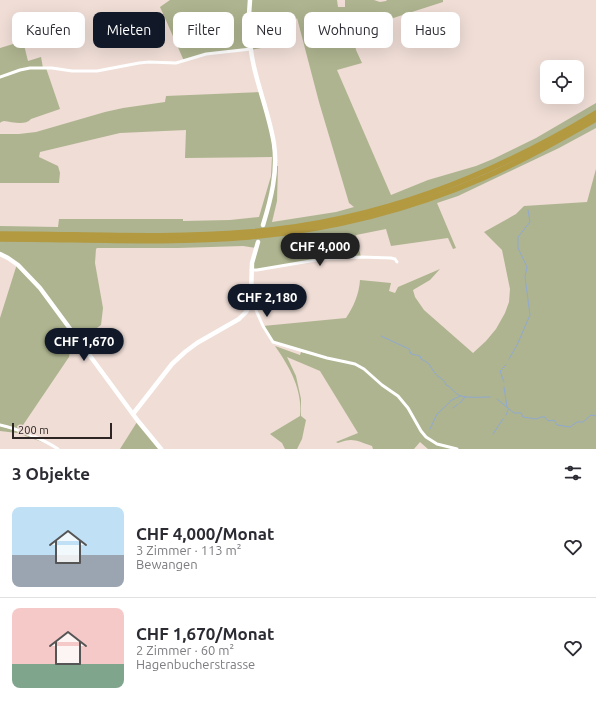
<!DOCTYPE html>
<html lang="de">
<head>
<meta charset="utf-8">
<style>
	:root { --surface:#fff; --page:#f7f7f7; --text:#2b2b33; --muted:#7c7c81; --line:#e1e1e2; --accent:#111827 }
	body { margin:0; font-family:Ubuntu,sans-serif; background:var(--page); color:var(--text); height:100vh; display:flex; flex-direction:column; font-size:15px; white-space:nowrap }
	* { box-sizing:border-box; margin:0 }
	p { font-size:13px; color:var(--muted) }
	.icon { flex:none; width:22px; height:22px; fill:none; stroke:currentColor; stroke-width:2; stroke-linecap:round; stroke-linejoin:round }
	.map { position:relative; height:449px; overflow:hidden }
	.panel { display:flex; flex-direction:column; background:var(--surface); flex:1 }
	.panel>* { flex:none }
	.top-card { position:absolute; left:12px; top:12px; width:572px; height:36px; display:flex; gap:8px }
	.controls { position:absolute; left:540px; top:60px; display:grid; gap:8px }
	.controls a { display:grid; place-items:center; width:44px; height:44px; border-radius:8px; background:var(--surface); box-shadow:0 4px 16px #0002; font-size:20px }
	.scale { position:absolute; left:12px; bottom:10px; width:100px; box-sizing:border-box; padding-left:4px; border:2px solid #2c2523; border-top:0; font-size:11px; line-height:14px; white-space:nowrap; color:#2c2523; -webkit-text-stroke:3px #efddd6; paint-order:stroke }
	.price { position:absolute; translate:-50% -34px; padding:0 9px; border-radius:14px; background:var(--accent); color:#fff; font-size:13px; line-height:26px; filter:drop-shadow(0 1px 2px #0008) }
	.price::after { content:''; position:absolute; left:50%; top:24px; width:12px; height:9px; margin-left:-6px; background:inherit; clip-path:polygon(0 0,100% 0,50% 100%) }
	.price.active { background:#222; color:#fff }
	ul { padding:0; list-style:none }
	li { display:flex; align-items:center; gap:12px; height:100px; padding:0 12px }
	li+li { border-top:1px solid var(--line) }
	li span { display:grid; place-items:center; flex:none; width:112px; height:80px; border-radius:8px; color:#555 }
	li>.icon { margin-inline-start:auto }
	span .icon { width:48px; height:48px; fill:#fffc; stroke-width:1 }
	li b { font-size:17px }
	h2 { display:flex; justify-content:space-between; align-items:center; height:48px; padding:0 12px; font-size:17px }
	.chip { padding:0 14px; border-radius:8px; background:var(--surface); box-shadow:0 4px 16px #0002; font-size:14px; line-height:36px }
	.chip.active { background:var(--accent); color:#fff }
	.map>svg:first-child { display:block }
</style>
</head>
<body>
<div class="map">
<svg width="596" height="449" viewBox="0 0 596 449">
	<rect width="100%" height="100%" fill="#efddd6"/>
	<g fill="#aeb48f">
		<path d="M170,0h167l1,7h7v-7h29l6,2 6,-1 1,-1h56v2l-90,29 3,19 6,13 -25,7 54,125 37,-15 48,-14 17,-7 43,-21 60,-35v25l-37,20 -101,48 -21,7 19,45 -3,1 -5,-11 -57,8 -5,-17 -30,6 5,22 -39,2 -71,11 5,-22 -13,-2 -65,2h-81l-1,1 -1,14 8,45 -2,17 -14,10 -11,3 -5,6 -2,13 -50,74 -19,-6v-107l17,-54 -17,-10v-28l58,1 1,-8h124v2l47,-1 29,-3 12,-41 1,-19 -87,1 1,-28 -66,3 -80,19 -1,5 19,9 2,7 -1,10h-59v-49h19l17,-2 69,-20 18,-4 42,-6 1,-6 95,-4 9,35 5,39h3l-1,35 -5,21 64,-10 18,-5 -5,-4 -30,-101 -22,-84c-7,8 -12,19 -22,25 -16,9 -49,8 -68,11 -8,1 -16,5 -23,7l-24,-54z"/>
		<path d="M23,41l5,20 13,-4 2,11h3l14,41 -29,10c-6,7 -19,3 -27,2l-3,1 -1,1v-75z"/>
		<path d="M596,169v280h-168l-8,-7 -6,7h-41l-1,-3c-15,-5 -19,-9 -34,-3l-2,-1 22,-9 -38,-62 -33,-14 9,19 5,23v17l5,4 -4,19 -5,10h-12l-3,-6 -12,-9 30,-18c3,-26 -11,-50 -25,-70l25,9 1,-3 12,3 -40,-13 -10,-16 83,-8c8,-12 13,-24 14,-38l31,3 -2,8 6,2 3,-6 42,-18 -10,11 -17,10 2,7 9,13 49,43 13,-12 10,-12 9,-16 4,-11 1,-13 -8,-39 -18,-18 32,-18 8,-8 63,-4z"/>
		<path d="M137,422l21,26v1h-38z"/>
		<path d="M0,426l17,5 28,12 -28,-10 -17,-2z"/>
	</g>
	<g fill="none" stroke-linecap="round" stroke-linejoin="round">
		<g stroke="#90a9d0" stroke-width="1">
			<path d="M381,336l28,13 2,5 9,2 1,3c12,6 7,6 14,14 4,6 8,4 11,12 6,2 8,9 15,11 6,2 22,1 29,1"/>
			<path d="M509,359l8,-14 13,-30 -5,-38 2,-10 -9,-19v-11l12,-15 -2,-12"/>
			<path d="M504,382l-4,-11 6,-6"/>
			<path d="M504,387l3,20"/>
			<path d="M497,399l17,14h7l2,4 13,2 5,-2h4l3,4 6,-1 3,5 13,2 7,-5h6l8,-7 5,1"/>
			<path d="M450,401l10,-5"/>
			<path d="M460,403l5,-6"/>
			<path d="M453,408l5,-4"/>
			<path d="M506,415l2,-5"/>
			<path d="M430,429l7,-15 13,-12"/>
			<path d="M493,434l10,-15"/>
		</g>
		<g stroke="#fff" stroke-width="3">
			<path d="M0,77l20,-7 10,-2h22l20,3h25l42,-8 10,-1 27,1 30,-9 45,-5"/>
			<path d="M251,270h6l65,-11 39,-2 30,1 4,1 2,3"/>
			<path d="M250,304l5,4 8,18 10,16 54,16 19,4 9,2 9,5 18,16 16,11 10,12 13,23 5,6 11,7 20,5"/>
			<path d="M0,425c18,4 43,14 58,24"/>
		</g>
		<g stroke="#fff" stroke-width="4.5">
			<path d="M250,0c-2,22 -1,45 4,67 6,26 16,51 20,77 4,28 -3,55 -11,81"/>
			<path d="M0,254l8,4 10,7 22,23 98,133 23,28"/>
			<path d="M133,414l39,-50 13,-12 12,-9 42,-24 7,-7 4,-8 1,-10 1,-31 6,-21"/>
		</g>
		<g stroke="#b39940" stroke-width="5.5">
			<path d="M0,234c83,0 166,5 249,-2 127,-10 239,-54 347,-119"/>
			<path d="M0,239c83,0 166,5 249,-2 80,-7 160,-27 234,-59 39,-17 76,-38 113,-59"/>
		</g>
	</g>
</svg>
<div class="controls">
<a><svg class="icon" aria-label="locate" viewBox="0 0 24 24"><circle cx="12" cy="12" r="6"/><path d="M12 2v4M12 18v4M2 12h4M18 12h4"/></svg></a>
</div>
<div class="scale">200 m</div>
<b class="price active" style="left:320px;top:267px">CHF 4,000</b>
<b class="price" style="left:267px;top:318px">CHF 2,180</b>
<b class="price" style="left:84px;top:362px">CHF 1,670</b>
<div class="top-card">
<a class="chip">Kaufen</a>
<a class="chip active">Mieten</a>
<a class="chip">Filter</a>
<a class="chip">Neu</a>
<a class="chip">Wohnung</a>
<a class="chip">Haus</a>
</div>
</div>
<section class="panel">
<h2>3 Objekte<svg class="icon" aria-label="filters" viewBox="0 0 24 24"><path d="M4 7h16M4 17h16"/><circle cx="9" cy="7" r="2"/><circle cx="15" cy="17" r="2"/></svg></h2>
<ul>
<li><span style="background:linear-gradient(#bfe0f5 60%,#9aa5b1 0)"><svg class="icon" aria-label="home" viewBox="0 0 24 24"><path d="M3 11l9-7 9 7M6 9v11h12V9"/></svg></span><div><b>CHF 4,000/Monat</b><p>3 Zimmer · 113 m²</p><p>Bewangen</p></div><svg class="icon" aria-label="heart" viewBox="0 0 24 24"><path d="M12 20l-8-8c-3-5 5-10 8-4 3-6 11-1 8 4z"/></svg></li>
<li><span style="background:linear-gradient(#f6c9c9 70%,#7fa58c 0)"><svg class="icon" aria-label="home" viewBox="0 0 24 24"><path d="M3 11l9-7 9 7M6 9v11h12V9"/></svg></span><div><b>CHF 1,670/Monat</b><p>2 Zimmer · 60 m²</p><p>Hagenbucherstrasse</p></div><svg class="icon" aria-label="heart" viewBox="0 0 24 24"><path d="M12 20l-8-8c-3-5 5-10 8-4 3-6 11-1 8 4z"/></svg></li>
</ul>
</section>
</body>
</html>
